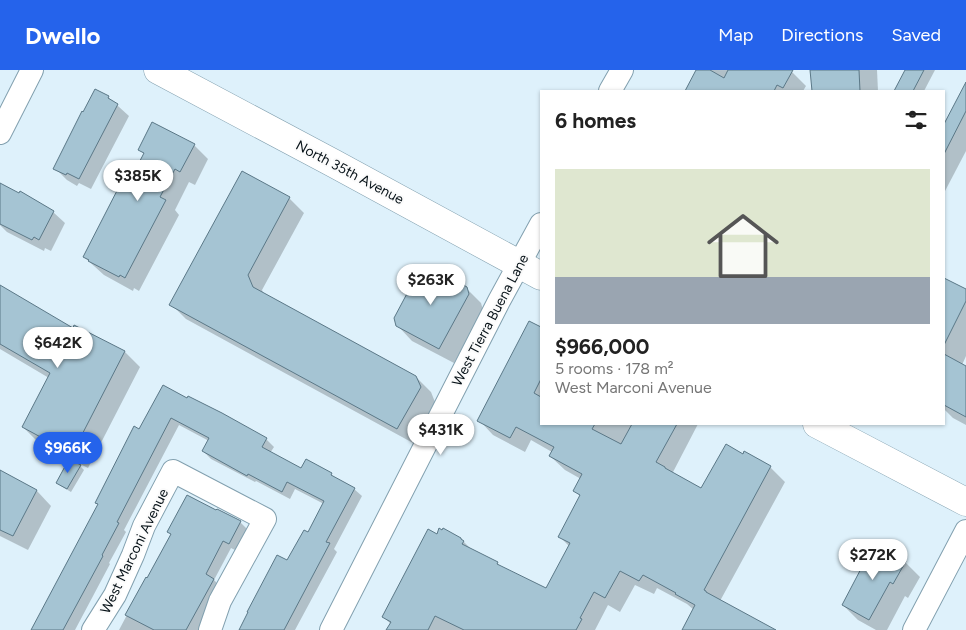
<!DOCTYPE html>
<html lang="en">
<head>
<meta charset="utf-8">
<style>
	:root { --surface:#fff; --page:#f2f2f2; --text:#222; --muted:#767676; --accent:#2563eb }
	body { margin:0; font-family:Figtree,sans-serif; background:var(--page); color:var(--text); height:100vh; display:flex; flex-direction:column; font-size:19px; white-space:nowrap }
	* { box-sizing:border-box; margin:0 }
	p { font-size:16px; color:var(--muted) }
	.icon { flex:none; width:28px; height:28px; fill:none; stroke:currentColor; stroke-width:2; stroke-linecap:round; stroke-linejoin:round }
	.map { position:relative; flex:1; overflow:hidden }
	.side { position:absolute; left:540px; top:20px; width:405px; height:335px; display:flex; flex-direction:column; background:var(--surface); border-radius:0px; box-shadow:0 1px 4px #0004 }
	.side>* { flex:none }
	.price { position:absolute; translate:-50% -42px; padding:0 11px; border-radius:18px; background:#fff; color:#222; font-size:16px; line-height:32px; filter:drop-shadow(0 1px 2px #0008) }
	.price::after { content:''; position:absolute; left:50%; top:30px; width:15px; height:11px; margin-left:-8px; background:inherit; clip-path:polygon(0 0,100% 0,50% 100%) }
	.price.active { background:var(--accent); color:#fff }
	ul { padding:0; list-style:none }
	li { display:grid; align-content:center; gap:10px; height:265px; padding:0 15px }
	li span { display:grid; place-items:center; height:155px; border-radius:0px; color:#555 }
	li>.icon { margin-inline-start:auto }
	span .icon { width:90px; height:90px; fill:#fffc; stroke-width:1 }
	li b { font-size:21px }
	h2 { display:flex; justify-content:space-between; align-items:center; height:60px; padding:0 15px; font-size:21px }
	header { display:flex; align-items:center; gap:30px; box-sizing:border-box; height:70px; padding:0 25px; background:var(--accent); color:#fff }
	header strong { font-size:24px }
	nav { display:flex; gap:28px; margin-inline-start:auto; font-size:18px }
	.map>svg:first-child { display:block }
</style>
</head>
<body>
<header>
<strong>Dwello</strong>
<nav><a>Map</a><a>Directions</a><a>Saved</a></nav>
</header>
<div class="map">
<svg width="966" height="560" viewBox="0 0 966 560">
	<rect width="100%" height="100%" fill="#def1fb"/>
	<g fill="#0003">
		<path d="M698,0h90l4,2 14,14 -3,5h-117z"/>
		<path d="M811,0h66l1,21h-65z"/>
		<path d="M907,0h28l-11,21h-29z"/>
		<path d="M966,15v66l-22,42v-66z"/>
		<path d="M108,27l21,19 -38,73 -12,-6 -2,3 -10,-6 -12,-12z"/>
		<path d="M194,75l14,14 -13,26 -6,-3 -14,28 4,5 -40,76 -5,-3 -1,3 -29,-16 -20,-18 47,-75 14,-27 -6,-6z"/>
		<path d="M0,124l53,18 12,11 -14,28 -6,-3 -1,3 -37,-19 -7,-7z"/>
		<path d="M289,128l15,15 -42,77 2,5 152,82 15,15 4,10 -22,41 -227,-124 -15,-15z"/>
		<path d="M944,210l22,11v65l-4,9 4,2v58l-13,-7 -9,-9z"/>
		<path d="M0,216l74,44 1,-3 50,25 15,15 -52,101 -12,-6 8,8 -13,22 -10,-6 -4,-3 14,-24 -33,-17 -15,-15 26,-49 -49,-29z"/>
		<path d="M466,218l15,15 2,7 -29,53 -42,-22 -15,-16z"/>
		<path d="M530,253l11,6v95h157l-26,50 30,16 42,-35 26,12 15,15 -65,119 53,29h-90l11,-20 -7,-6 -30,-16 -3,6 -19,-9 -15,27 -12,-7 -13,25h-204v-6l-8,-7 54,-82 24,4 11,11 25,13 4,4 46,23 23,-43 -10,-10 21,-40 -7,-7 7,-11 -16,-9 -15,-14 2,-4 -21,-12 -6,12 -32,-17 -14,-15z"/>
		<path d="M163,316l103,53 8,8 -4,6 32,17 29,4 4,5 19,10 8,7 -28,53 3,3 -42,78h-55l68,-97 16,-29 -29,-15 -5,10 -34,-18 -1,1 -44,-23 -8,-8 6,-10 -30,-16 -55,105 2,2 -17,31 1,1 -35,66h-42l66,-125 -3,-2 44,-72z"/>
		<path d="M0,402l37,19 14,15 -23,44 -28,-14z"/>
		<path d="M240,452l8,8 -11,21 -6,-3 -17,32 7,7 -23,43h-79l27,-51z"/>
		<path d="M905,492l15,15 -12,21 -3,-2 -18,34h-11l-18,-10 -15,-15z"/>
	</g>
	<g fill="#a5c4d3" stroke="#5b7887">
		<path d="M696,0h14l14,8 4,-8h65l-10,18 -6,-3 -3,6h-89z"/>
		<path d="M810,0h49l1,21h-48z"/>
		<path d="M905,0h19l-11,21h-19z"/>
		<path d="M966,12v29l-22,43v-30z"/>
		<path d="M95,19l14,7 -1,2 10,6 -39,75 -12,-6 -1,2 -13,-6 29,-58 1,1z"/>
		<path d="M152,52l43,22 -15,28 -5,-3 -15,28 6,3 -41,78 -5,-3 -1,2 -31,-16 1,-1 -6,-3 41,-80 6,3 14,-27 -6,-3z"/>
		<path d="M242,101l48,26 -42,78 5,12 163,89 5,11 -24,42 -228,-124z"/>
		<path d="M0,113l19,10 1,-2 34,20 -15,29 -5,-3 -2,3 -32,-16z"/>
		<path d="M431,197l36,20 2,7 -30,55 -43,-23 -2,-8 25,-47z"/>
		<path d="M944,208l22,11v12l-22,44z"/>
		<path d="M0,215l73,43 1,-3 51,26 -53,103 -50,-27 28,-54 -50,-29z"/>
		<path d="M529,251l12,6v52l-7,14 7,4v27h54l-3,5 29,15 11,-20h45l-21,38 9,5v1l36,20 25,-44 17,10 1,-3 27,15 -67,124 2,1v1l70,38h-94l13,-25 -20,-11 1,-1 -33,-18 -4,6 -19,-10 -15,27 -11,-6 -14,26 2,1 -6,11h-112l-29,-14 -7,14h-42l5,-8 -9,-5 46,-88 9,5 2,-6 3,2 1,-2 18,10v1l3,2 -2,3 36,18 -1,2 49,24 24,-45 -12,-6 22,-42 -7,-4 9,-17 -33,-18 5,-9 -38,-20 -6,11 -33,-17z"/>
		<path d="M944,284l22,12v51l-22,-12z"/>
		<path d="M163,315l24,13 1,-2 34,17 45,25 -5,9 39,21 5,-9 26,14 -1,2 24,13 -29,54 4,1 -46,87h-45l9,-18h-1l30,-57 10,5 17,-30 4,2 16,-31 -37,-19 -5,10 -34,-18 -1,2 -45,-25 7,-13 -38,-20 -54,104 2,1 -17,32 1,1 -40,74h-32l67,-126 -3,-1 39,-77 5,3z"/>
		<path d="M69,389l12,6 -14,24 -11,-6z"/>
		<path d="M0,400l37,20 -24,46 -13,-6z"/>
		<path d="M187,425l29,15 1,-1 24,12 -12,23 -6,-3 -17,33 8,5 -28,51h-32l-29,-15 21,-38 1,1 24,-44 -4,-2z"/>
		<path d="M872,473l34,18 -13,23 -3,-2 -21,38 -27,-15 22,-42 -3,-2z"/>
	</g>
	<g fill="none" stroke-linecap="round" stroke-linejoin="round">
		<g stroke="#82a0af" stroke-width="24">
			<g id="minor">
				<path d="M610,21l12,-21"/>
				<path d="M0,63l32,-63"/>
				<path d="M93,560l22,-35 18,-40 11,-29 29,-55 92,48 -45,82 -10,29"/>
				<path d="M331,560l168,-329 42,-77"/>
				<path d="M914,560l52,-99"/>
			</g>
		</g>
		<g stroke="#82a0af" stroke-width="29">
			<g id="major">
				<path d="M158,0l175,93 208,113"/>
				<path d="M817,354l149,78"/>
			</g>
		</g>
		<use href="#minor" stroke="#fff" stroke-width="22"/>
		<use href="#major" stroke="#fff" stroke-width="28"/>
	</g>
	<g text-anchor="middle" stroke-width="4" stroke-linejoin="round" paint-order="stroke">
		<g font-size="14" fill="#071218" stroke="#fbfbfb">
			<text transform="translate(350 102) rotate(28)" y="5">North 35th Avenue</text>
			<text transform="translate(490 250) rotate(-62)" y="5">West Tierra Buena Lane</text>
			<text transform="translate(134 481) rotate(-64)" y="5">West Marconi Avenue</text>
		</g>
	</g>
</svg>
<b class="price" style="left:138px;top:132px">$385K</b>
<b class="price" style="left:431px;top:236px">$263K</b>
<b class="price" style="left:58px;top:299px">$642K</b>
<b class="price" style="left:441px;top:386px">$431K</b>
<b class="price active" style="left:68px;top:404px">$966K</b>
<b class="price" style="left:873px;top:511px">$272K</b>
<section class="side">
<h2>6 homes<svg class="icon" aria-label="filters" viewBox="0 0 24 24"><path d="M4 7h16M4 17h16"/><circle cx="9" cy="7" r="2"/><circle cx="15" cy="17" r="2"/></svg></h2>
<ul>
<li><span style="background:linear-gradient(#dfe7d0 70%,#9aa5b1 0)"><svg class="icon" aria-label="home" viewBox="0 0 24 24"><path d="M3 11l9-7 9 7M6 9v11h12V9"/></svg></span><div><b>$966,000</b><p>5 rooms · 178 m²</p><p>West Marconi Avenue</p></div></li>
</ul>
</section>
</div>
</body>
</html>
